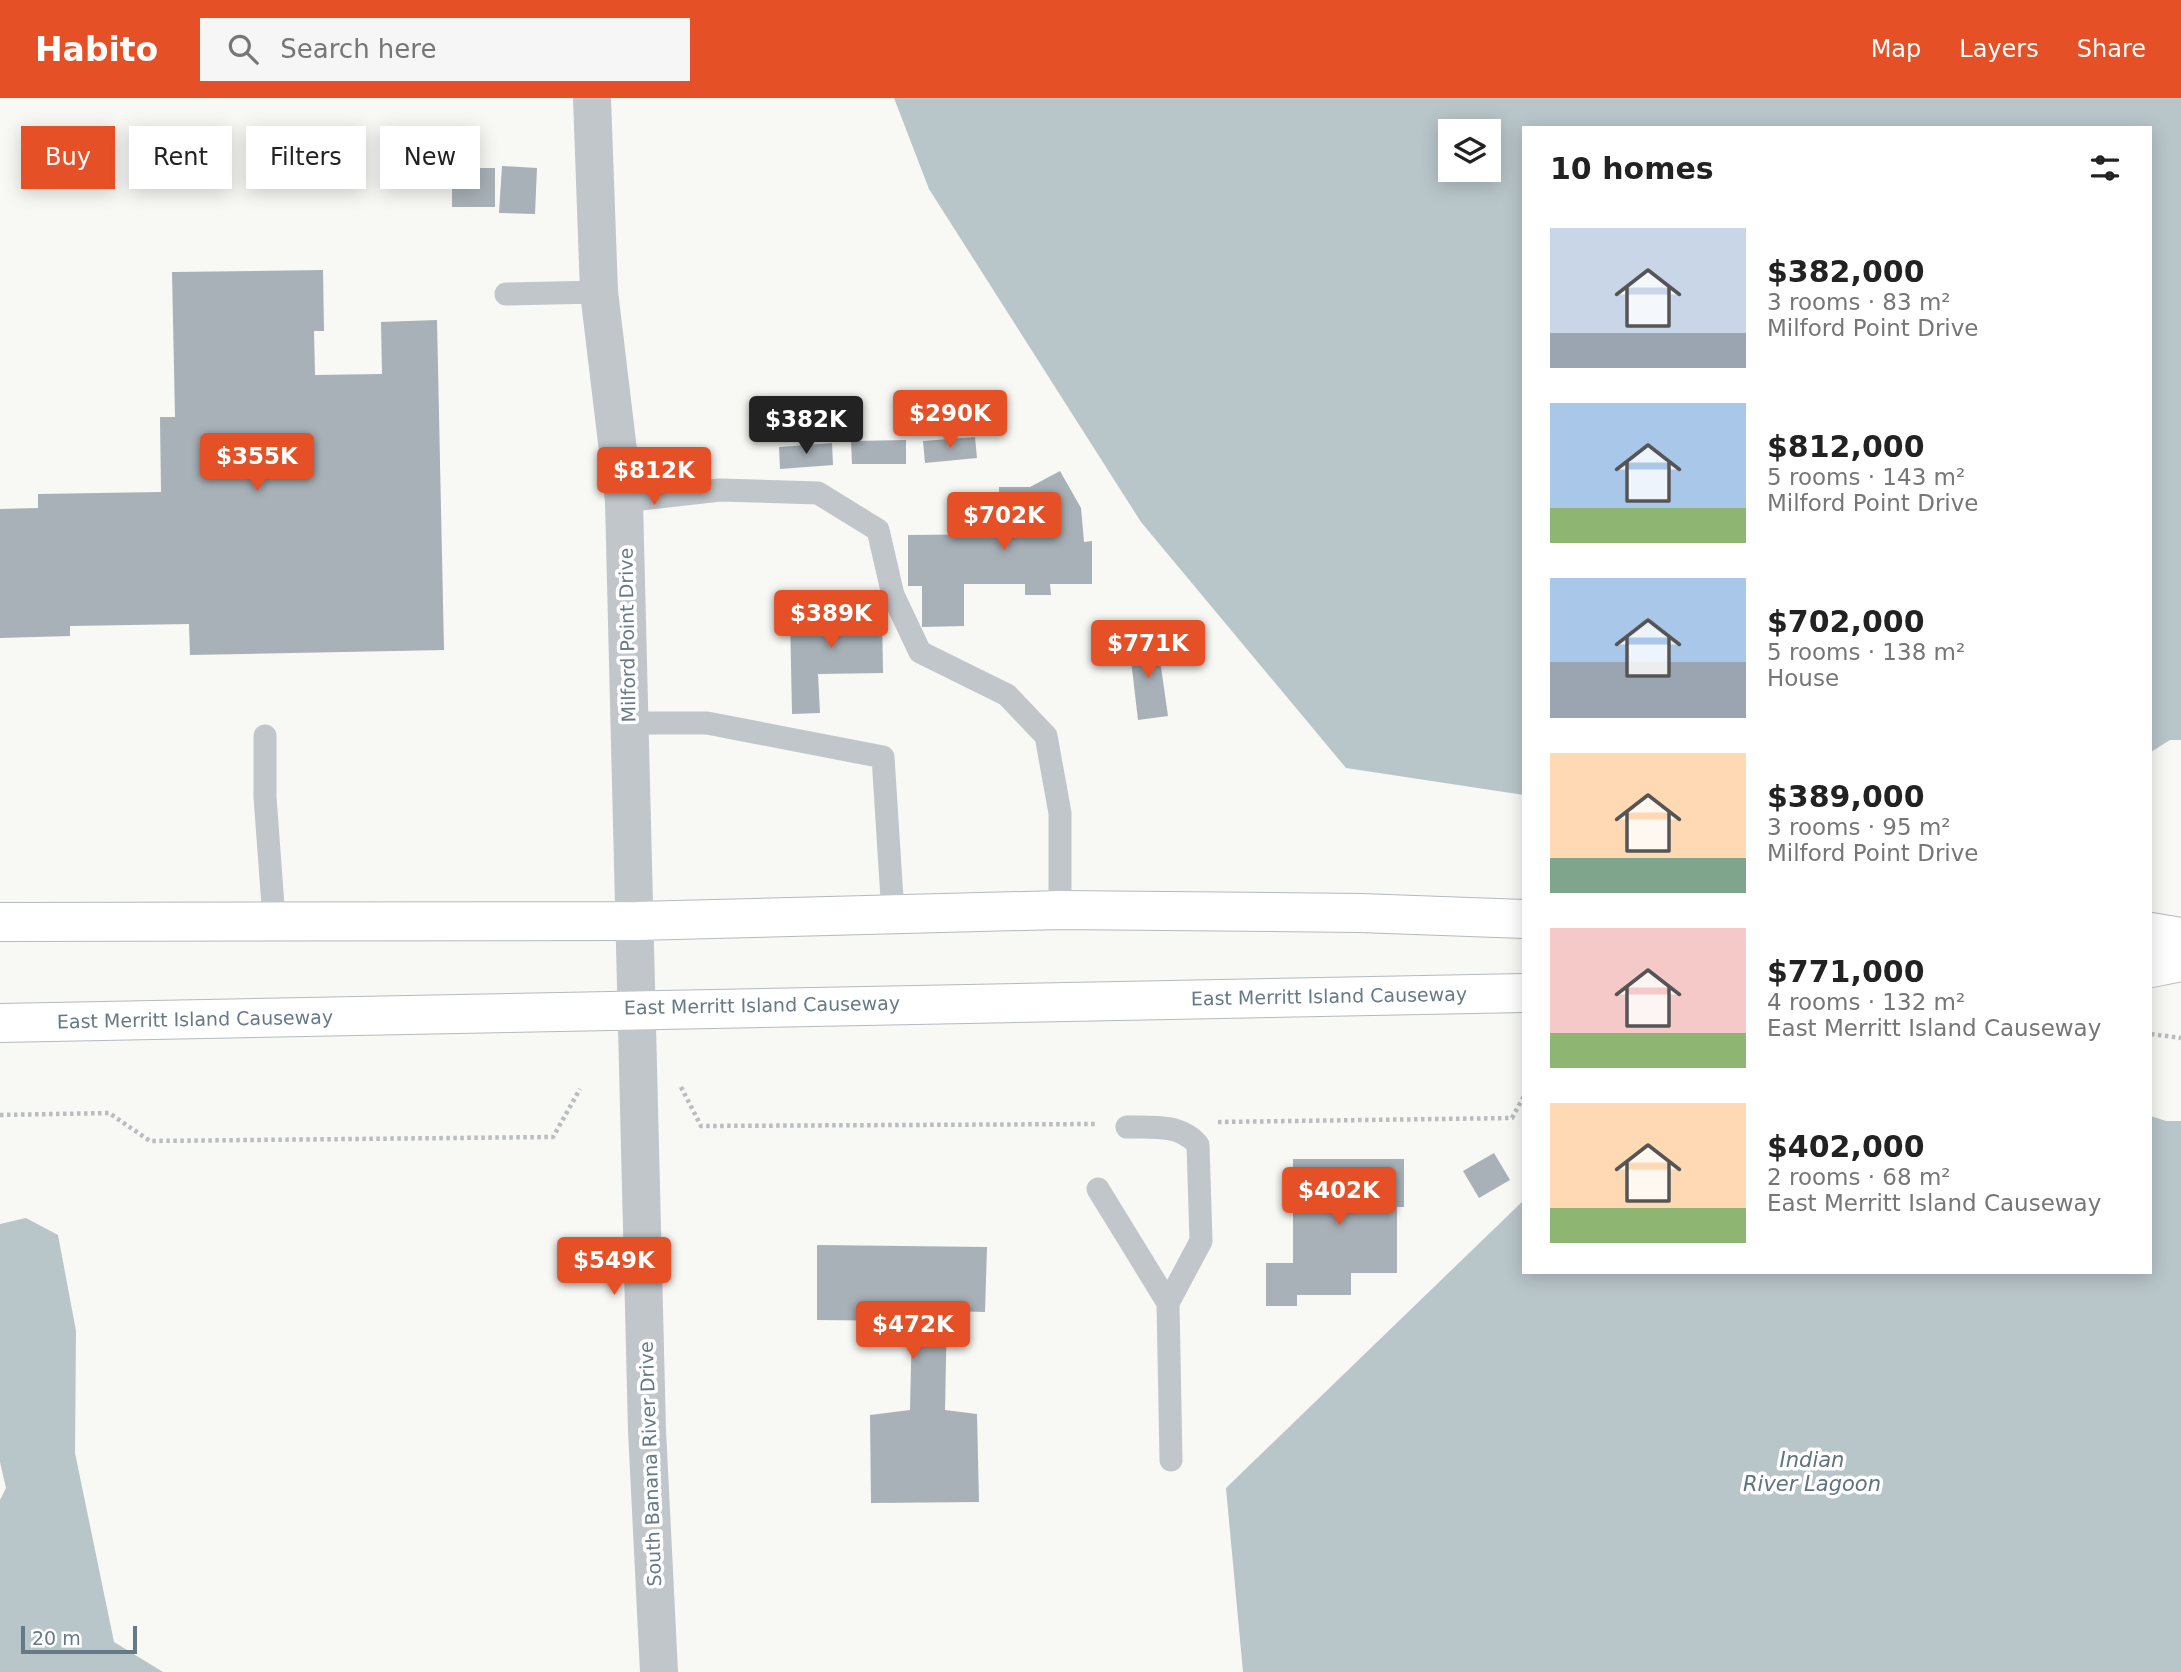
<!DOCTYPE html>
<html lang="en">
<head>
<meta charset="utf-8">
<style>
	:root { --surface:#fff; --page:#f6f6f6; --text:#222; --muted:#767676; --accent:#e65027 }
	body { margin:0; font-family:"DejaVu Sans",sans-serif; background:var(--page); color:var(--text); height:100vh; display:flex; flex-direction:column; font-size:26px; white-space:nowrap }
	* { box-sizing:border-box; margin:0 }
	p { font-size:23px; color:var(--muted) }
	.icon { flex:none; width:38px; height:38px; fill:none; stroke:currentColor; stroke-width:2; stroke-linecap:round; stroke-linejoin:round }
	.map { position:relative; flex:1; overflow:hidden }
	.details { position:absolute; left:1522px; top:28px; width:630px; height:1148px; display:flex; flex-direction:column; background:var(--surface); border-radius:0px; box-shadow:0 4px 18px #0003 }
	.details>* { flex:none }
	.hud { position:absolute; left:21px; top:28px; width:665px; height:63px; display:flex; gap:14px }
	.controls { position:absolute; left:1438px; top:21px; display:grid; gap:14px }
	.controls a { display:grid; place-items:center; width:63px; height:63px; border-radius:0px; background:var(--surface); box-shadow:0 4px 18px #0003; font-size:35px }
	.scale { position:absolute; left:21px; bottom:18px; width:116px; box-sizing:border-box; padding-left:7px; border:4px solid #667987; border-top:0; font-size:19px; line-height:24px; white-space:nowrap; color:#667987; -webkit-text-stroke:5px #fff; paint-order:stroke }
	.price { position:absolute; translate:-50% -60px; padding:0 16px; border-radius:7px; background:var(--accent); color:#fff; font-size:23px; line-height:46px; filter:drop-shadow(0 2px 4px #0008) }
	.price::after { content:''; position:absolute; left:50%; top:42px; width:21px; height:16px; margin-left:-10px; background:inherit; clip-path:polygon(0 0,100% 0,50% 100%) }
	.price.on { background:#222; color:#fff }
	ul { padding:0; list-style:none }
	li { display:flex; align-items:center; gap:21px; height:175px; padding:0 28px }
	li span { display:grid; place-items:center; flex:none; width:196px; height:140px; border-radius:0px; color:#555 }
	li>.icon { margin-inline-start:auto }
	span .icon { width:84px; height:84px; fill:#fffc; stroke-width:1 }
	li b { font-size:30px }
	h2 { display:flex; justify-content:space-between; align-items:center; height:84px; padding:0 28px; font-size:30px }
	.chip { padding:0 24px; border-radius:0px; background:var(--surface); box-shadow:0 4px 18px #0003; font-size:24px; line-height:63px }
	.chip.on { background:var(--accent); color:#fff }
	header { display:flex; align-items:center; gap:42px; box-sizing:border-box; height:98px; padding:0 35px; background:var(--accent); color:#fff }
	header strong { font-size:33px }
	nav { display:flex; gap:38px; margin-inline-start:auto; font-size:24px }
	.search { width:490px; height:63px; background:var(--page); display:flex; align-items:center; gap:18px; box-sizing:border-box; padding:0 24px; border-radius:0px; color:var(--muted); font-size:26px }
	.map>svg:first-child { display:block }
</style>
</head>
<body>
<header>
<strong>Habito</strong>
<div class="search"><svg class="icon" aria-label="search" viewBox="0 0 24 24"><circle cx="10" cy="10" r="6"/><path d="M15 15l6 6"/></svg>Search here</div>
<nav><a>Map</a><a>Layers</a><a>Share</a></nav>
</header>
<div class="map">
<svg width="2181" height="1574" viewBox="0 0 2181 1574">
	<rect width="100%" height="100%" fill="#f8f8f5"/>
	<g fill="#b8c5c9" fill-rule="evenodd">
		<path d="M894,0h1287v642h-11l-19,12v-624h-627v667l-178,-27 -205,-246 -212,-333zM1451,33h38v39h-38z"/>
		<path d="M2151,1018l15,5h15v551h-938l-17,-184 298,-288v72h627z"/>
		<path d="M26,1120l32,17 18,96 -1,122 39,189 49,30h-163v-172l6,-12 -6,-26v-238z"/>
	</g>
	<g fill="#a8b1b7">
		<path d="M502,68l35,2 -2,46 -36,-1z"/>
		<path d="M439,70h56v39h-43v-18h-13z"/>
		<path d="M323,172l1,61h-10l1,44 67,-1 -1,-52 56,-2 7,330 -254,5 -1,-31 -119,2v10l-70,2v-129l38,-1v-14l123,-2 -1,-75h15l-3,-145z"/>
		<path d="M975,339l2,21 -52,5 -2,-22z"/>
		<path d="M906,342v24h-54l-1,-23z"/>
		<path d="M832,345l1,22 -53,4 -1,-22z"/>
		<path d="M1060,373l21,37 3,34 8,-1v43h-42l1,11h-26v-11h-61v42l-42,1v-41h-14v-51l91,-1v-47h31z"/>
		<path d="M818,496h20l1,22 43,-1 1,58 -65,1 2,39 -28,1 -2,-98h29z"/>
		<path d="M1157,541l11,77 -30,4 -9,-77z"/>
		<path d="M1494,1055l16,27 -31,18 -16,-27z"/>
		<path d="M1293,1061h111v48h-7v66h-46v22h-54v11h-31v-43h27z"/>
		<path d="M817,1147l170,2 -2,65 -38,-1 -2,99 32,4 2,88 -108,1 -1,-88 40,-5 2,-89 -95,-1z"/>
	</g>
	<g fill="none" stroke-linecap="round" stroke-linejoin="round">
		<g stroke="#b4babe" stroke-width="40">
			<g id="primary">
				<path d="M0,824l636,-1 424,-11 300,3 164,6"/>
				<path d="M2151,834l30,5"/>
				<path d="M2151,870l30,-6"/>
				<path d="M0,925c508,-14 1016,-22 1524,-30"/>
			</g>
		</g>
		<g stroke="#b9bdc0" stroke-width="4.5" stroke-dasharray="3.5 3.5" stroke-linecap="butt">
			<path d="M2151,936l30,4"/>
			<path d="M681,989l20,39 397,-2"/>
			<path d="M0,1017l109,-2 41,28 403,-4 27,-48"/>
			<path d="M1218,1024l294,-4 12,-22"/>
		</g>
		<g stroke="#c1c6ca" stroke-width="23">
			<path d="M506,196l93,-2"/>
			<path d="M624,403l96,-11 98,3 60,37 15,65 27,57 87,43 39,41 14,77v97"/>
			<path d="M629,625h78l176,34 10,157"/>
			<path d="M265,638v61l9,122"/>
			<path d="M1127,1029c25,0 54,-3 71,18l3,96 -33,62"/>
			<path d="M1098,1091l70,114 3,157"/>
		</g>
		<path stroke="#c1c6ca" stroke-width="38" d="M592,0l7,194 25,209 23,929 12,242"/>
		<use href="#primary" stroke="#fff" stroke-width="38"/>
	</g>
	<g text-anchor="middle" stroke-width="7" stroke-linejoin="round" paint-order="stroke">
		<g font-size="19" fill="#667987" stroke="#fff">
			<text transform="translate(627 537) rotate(-91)" y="7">Milford Point Drive</text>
			<text transform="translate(1329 898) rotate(-1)" y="7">East Merritt Island Causeway</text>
			<text transform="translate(762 907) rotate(-1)" y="7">East Merritt Island Causeway</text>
			<text transform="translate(195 921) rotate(-1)" y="7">East Merritt Island Causeway</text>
			<text transform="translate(650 1366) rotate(-92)" y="7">South Banana River Drive</text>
		</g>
		<g font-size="21" font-style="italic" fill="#5e747c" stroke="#fff">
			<text x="1812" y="1369">Indian<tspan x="1812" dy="24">River Lagoon</tspan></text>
		</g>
	</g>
</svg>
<div class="controls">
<a><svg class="icon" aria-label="layers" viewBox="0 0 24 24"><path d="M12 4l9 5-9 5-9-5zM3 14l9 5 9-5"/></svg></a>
</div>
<div class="scale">20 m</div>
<b class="price" style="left:950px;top:352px">$290K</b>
<b class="price on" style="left:806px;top:358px">$382K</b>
<b class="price" style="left:257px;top:395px">$355K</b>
<b class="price" style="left:654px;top:409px">$812K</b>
<b class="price" style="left:1004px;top:454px">$702K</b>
<b class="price" style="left:831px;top:552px">$389K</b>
<b class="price" style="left:1148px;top:582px">$771K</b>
<b class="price" style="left:1339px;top:1129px">$402K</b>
<b class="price" style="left:614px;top:1199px">$549K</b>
<b class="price" style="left:913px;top:1263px">$472K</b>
<div class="hud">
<a class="chip on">Buy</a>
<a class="chip">Rent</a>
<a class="chip">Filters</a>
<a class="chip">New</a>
</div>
<section class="details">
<h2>10 homes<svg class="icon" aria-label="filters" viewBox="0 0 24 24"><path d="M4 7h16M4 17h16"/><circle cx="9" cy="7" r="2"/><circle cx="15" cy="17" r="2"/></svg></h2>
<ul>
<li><span style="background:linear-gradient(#c9d6e8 75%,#9aa5b1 0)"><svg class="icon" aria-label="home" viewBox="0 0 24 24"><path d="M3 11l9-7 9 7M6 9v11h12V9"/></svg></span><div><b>$382,000</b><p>3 rooms · 83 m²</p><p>Milford Point Drive</p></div></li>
<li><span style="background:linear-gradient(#a9c7e8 75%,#8fb573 0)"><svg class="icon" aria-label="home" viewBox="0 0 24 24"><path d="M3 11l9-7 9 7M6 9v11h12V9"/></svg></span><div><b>$812,000</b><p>5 rooms · 143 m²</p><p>Milford Point Drive</p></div></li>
<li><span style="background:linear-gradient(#a9c7e8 60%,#9aa5b1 0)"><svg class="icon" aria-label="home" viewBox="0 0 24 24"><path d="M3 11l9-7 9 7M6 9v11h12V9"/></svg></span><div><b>$702,000</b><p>5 rooms · 138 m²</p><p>House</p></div></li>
<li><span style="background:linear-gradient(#ffd9b3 75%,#7fa58c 0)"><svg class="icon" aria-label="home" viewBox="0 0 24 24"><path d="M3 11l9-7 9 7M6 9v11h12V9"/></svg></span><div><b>$389,000</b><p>3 rooms · 95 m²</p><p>Milford Point Drive</p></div></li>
<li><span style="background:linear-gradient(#f6c9c9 75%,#8fb573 0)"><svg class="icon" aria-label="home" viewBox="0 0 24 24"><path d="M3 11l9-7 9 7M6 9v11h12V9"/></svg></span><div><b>$771,000</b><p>4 rooms · 132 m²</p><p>East Merritt Island Causeway</p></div></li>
<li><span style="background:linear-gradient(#ffd9b3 75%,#8fb573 0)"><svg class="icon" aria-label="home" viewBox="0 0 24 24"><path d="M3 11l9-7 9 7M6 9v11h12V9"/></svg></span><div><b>$402,000</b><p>2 rooms · 68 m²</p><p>East Merritt Island Causeway</p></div></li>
</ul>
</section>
</div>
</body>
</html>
